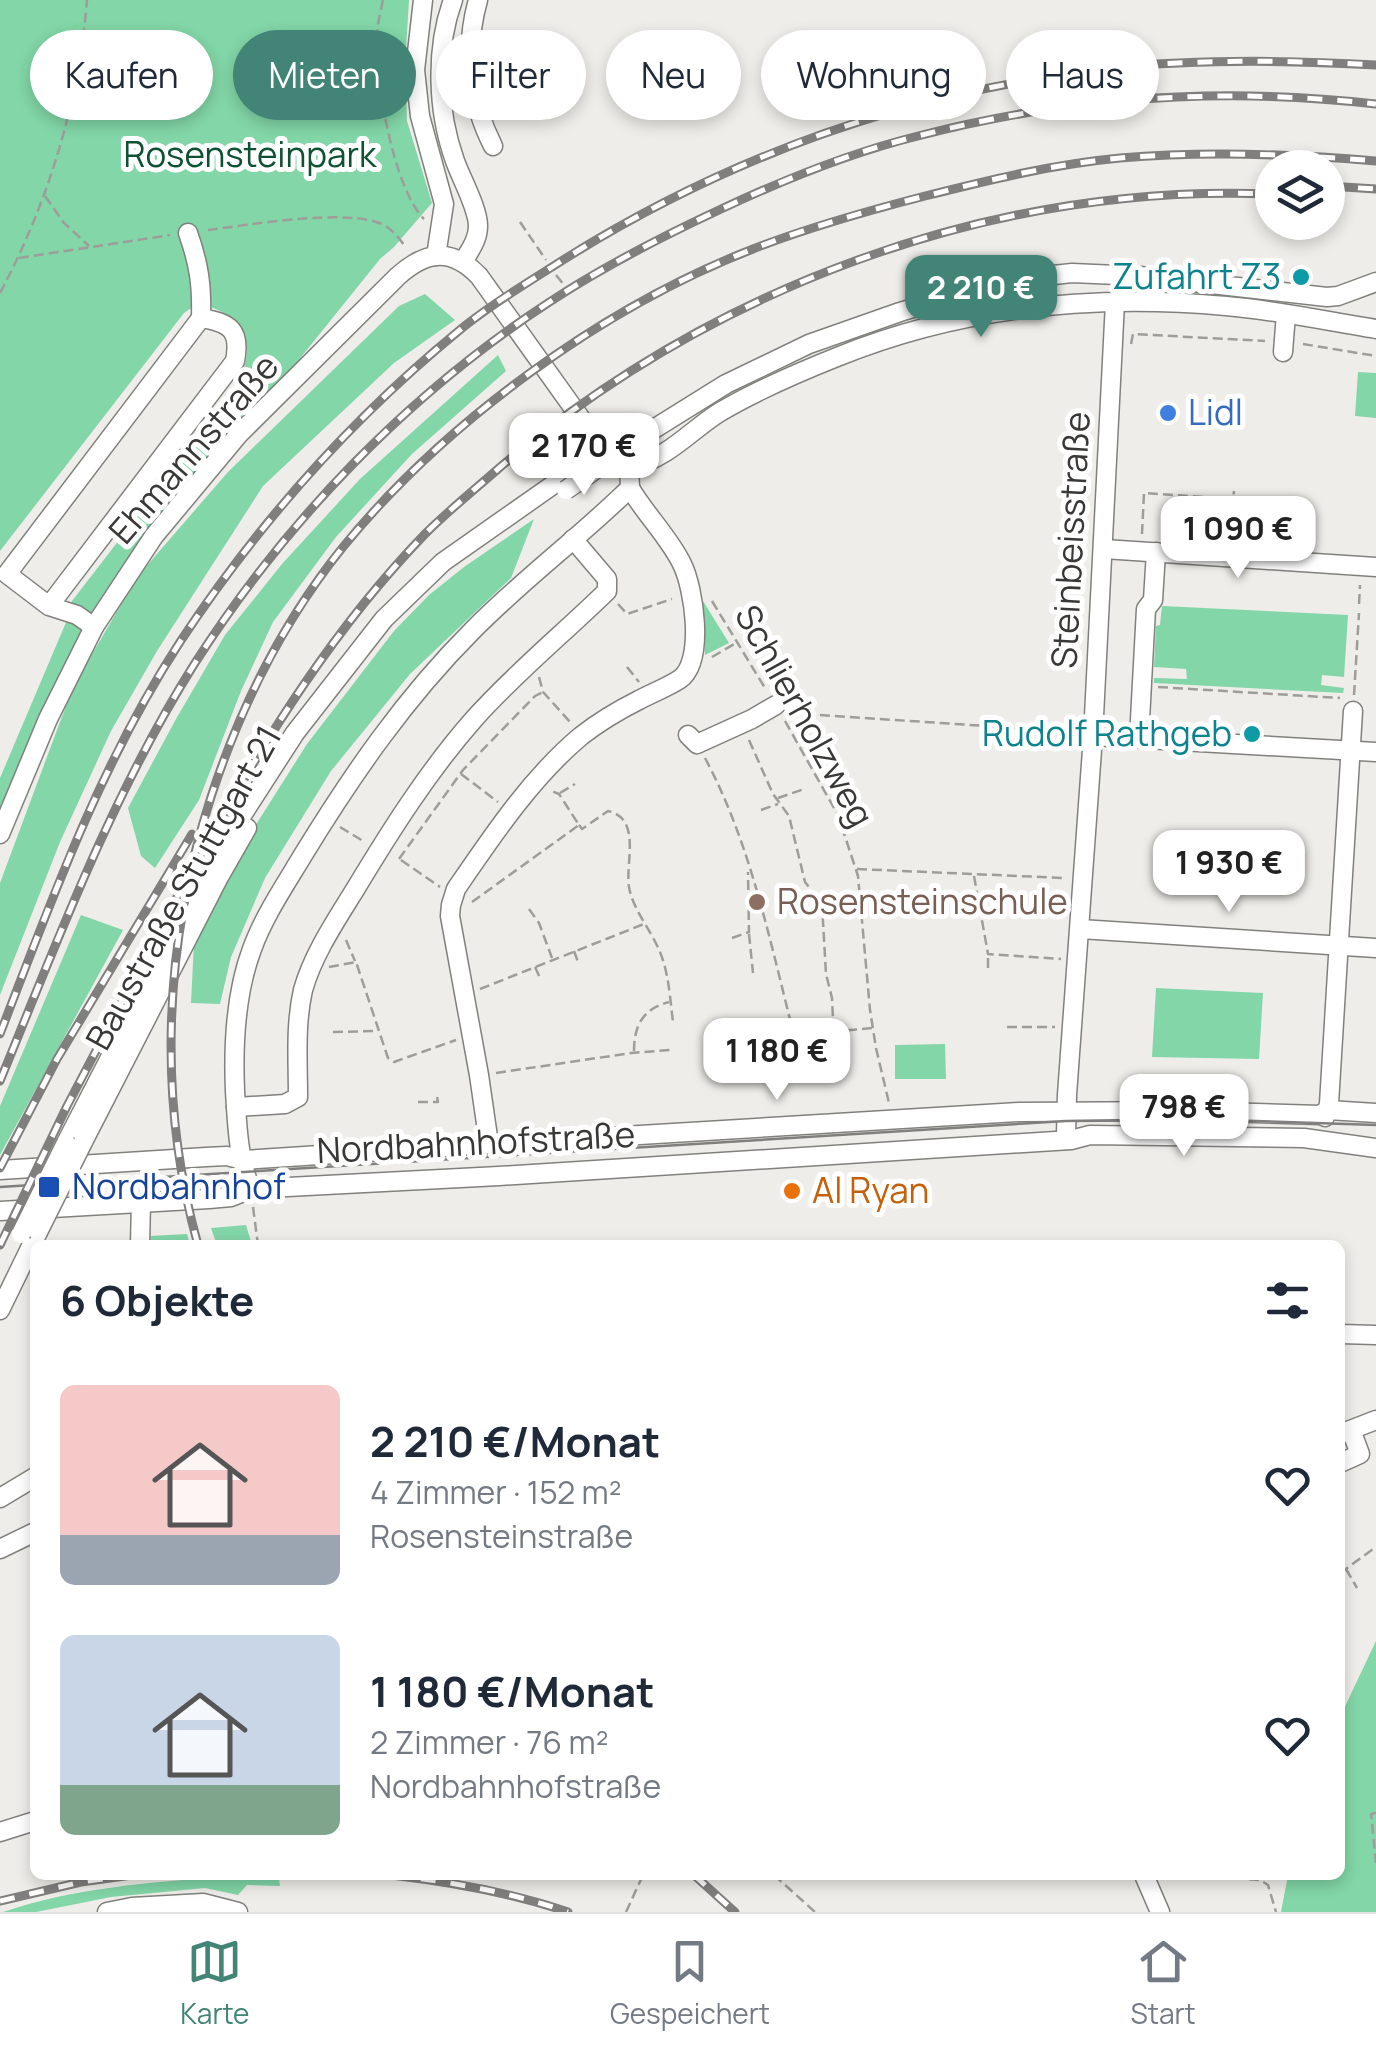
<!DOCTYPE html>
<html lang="de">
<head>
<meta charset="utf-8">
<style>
	:root { --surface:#fff; --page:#f2f2f3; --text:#1f2937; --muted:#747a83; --line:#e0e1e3; --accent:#428475 }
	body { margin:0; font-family:Manrope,sans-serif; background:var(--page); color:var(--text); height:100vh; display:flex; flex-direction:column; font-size:38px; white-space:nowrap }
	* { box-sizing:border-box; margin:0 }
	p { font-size:32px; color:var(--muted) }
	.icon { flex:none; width:55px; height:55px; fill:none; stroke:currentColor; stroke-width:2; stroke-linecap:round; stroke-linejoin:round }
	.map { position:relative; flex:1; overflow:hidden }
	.drawer { position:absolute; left:30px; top:1240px; width:1315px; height:640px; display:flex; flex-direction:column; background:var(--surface); border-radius:15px; box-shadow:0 5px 15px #0003 }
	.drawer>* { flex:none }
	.guide { position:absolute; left:30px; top:30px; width:1318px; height:90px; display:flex; gap:20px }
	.controls { position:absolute; left:1255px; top:150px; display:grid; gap:20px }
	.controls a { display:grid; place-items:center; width:90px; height:90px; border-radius:50%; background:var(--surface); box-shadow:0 5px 15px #0003; font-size:50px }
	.price { position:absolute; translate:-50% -85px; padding:0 22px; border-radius:20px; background:#fff; color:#222; font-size:32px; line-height:65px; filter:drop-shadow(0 2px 5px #0008) }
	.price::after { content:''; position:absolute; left:50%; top:60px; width:30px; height:22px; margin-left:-15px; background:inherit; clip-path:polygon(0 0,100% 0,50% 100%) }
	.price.active { background:var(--accent); color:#fff }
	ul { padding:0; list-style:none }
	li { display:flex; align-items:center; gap:30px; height:250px; padding:0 30px }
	li span { display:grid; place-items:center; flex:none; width:280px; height:200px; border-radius:15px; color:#555 }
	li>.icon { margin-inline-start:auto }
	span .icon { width:120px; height:120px; fill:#fffc; stroke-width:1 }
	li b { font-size:42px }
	h2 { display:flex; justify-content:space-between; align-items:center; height:120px; padding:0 30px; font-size:42px }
	.tag { padding:0 35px; border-radius:45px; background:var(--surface); box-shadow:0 5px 15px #0003; font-size:35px; line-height:90px }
	.tag.active { background:var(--accent); color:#fff }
	.tab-bar { display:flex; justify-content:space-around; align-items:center; height:140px; border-top:2px solid var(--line); background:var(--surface); font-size:28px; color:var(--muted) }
	.tab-bar a { display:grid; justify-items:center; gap:5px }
	.tab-bar .active { color:var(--accent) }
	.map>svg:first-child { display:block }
</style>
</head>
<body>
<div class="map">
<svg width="1376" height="1912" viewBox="0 0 1376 1912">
	<rect width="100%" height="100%" fill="#eeede9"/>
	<g fill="#82d6a7">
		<path d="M0,0h409l-4,65 2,56 25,82 -38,44 -14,12 -141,175 -145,193 -94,207v-56l67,-158 5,-19 162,-210c9,-17 17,-35 10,-55 -4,-15 -29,-32 -45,-30 -7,1 -9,3 -15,7l-184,238z"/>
		<path d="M425,294l30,26 -61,43 -131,123 -106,165 -46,80 -51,111 -60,153v-112l73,-196 64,-110 91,-105 171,-166z"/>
		<path d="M498,355l8,16 -94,83 -76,83 -63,85 -32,69 -42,109 -44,68 -14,-12 -13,-48 48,-89 49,-84 57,-71 78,-85z"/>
		<path d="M1358,372l18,1v45l-21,-2z"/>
		<path d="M534,519l-23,59 -101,96 -79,97 -66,107 -34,79 -11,47 -29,-1 3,-60 58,-112 55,-87 87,-113 35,-36 35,-28z"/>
		<path d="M699,601h4l26,42 -24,12 -2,-36z"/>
		<path d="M1162,606l186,9 -4,62 -22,-2 -1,10 23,3 -1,5 -189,-10v-5l33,1 -1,-10 -32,-2 2,-41 4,-1z"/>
		<path d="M81,915l42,15 -123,225v-49z"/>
		<path d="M1156,988l107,5 -4,66 -107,-2z"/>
		<path d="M945,1044l1,35h-51v-34z"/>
		<path d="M246,1225l6,20h-35l-6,-17z"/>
		<path d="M187,1234l3,11h-39v-9z"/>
		<path d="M1376,1641v271h-95l7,-37h52v-158z"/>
		<path d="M224,1877l55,2 1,7 -33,-1 -9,10 -33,-7 -94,9 -75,15h-33c71,-24 147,-30 221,-35z"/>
	</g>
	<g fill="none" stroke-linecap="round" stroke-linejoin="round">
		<g stroke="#81807d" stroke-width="21">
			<g id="minor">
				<path d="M423,0l-8,70 5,46 24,88 -8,52"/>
				<path d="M453,0c-18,49 -16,111 2,161 6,17 23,47 23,65 0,14 -8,24 -15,36"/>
				<path d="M478,0c-14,49 -8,101 15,146"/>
				<path d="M188,233c11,31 14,52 13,85"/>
				<path d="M1283,352l3,-38"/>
				<path d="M649,432l77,-48 83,-40 91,-32 62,-19 73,-16 37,-4 68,3 187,21 11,-1 38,-14"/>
				<path d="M1104,549l272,18"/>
				<path d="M49,606l-42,-32 194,-256c29,5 40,12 34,43l-186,245 28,9 17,12"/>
				<path d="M688,735l9,9 55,-25 24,-14"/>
				<path d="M1093,736l283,16"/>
				<path d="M1139,738l7,-129 7,-9 3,-48"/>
				<path d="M0,834l48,-115 46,-92 60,-91 85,-102 159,-158c28,-25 53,-29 81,0l125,175c9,11 18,16 33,13 28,-4 58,-37 83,-52 37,-22 77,-39 117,-55 123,-50 257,-63 389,-51 50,4 100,15 150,23"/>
				<path d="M1080,929l296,19"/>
				<path d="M236,1107l49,-3 13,-7c0,-35 -3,-72 5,-107 10,-36 34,-71 53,-102 35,-58 73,-118 118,-169 41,-46 89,-85 133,-128v-12l-34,-40"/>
				<path d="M1325,1117l4,-13 24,-393"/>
				<path d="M1063,1140l3,-5 1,-40 26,-359 22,-434"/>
				<path d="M83,1142l136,-265 28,-49"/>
				<path d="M66,1143l142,-275 87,-135 89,-114 59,-57 114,-80"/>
				<path d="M489,1144l-10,-69 -29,-159 1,-11 5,-16c37,-54 75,-111 125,-153 18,-14 38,-26 58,-36 13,-7 29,-13 41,-21 25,-18 14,-91 2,-115 -13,-27 -37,-50 -52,-76"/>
				<path d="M0,1170l206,-13 21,-1 16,4 246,-16 50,-5 51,-1 429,-26 169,-1 132,4 8,-5 48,3"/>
				<path d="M251,1189c-13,-30 -14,-66 -16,-98 -2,-47 0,-97 17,-142 12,-33 33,-64 51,-94 49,-80 102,-157 169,-224 50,-51 107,-93 158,-143l-1,-23"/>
				<path d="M0,1211l209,-12 22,-2 20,-8 248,-13 572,-36 19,-5 214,3 72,10"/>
				<path d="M140,1245l1,-43"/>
				<path d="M0,1310l38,-78"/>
				<path d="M1340,1334l36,1"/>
				<path d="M1340,1434l36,-14"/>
				<path d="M1340,1463l20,-9 -9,-24"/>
				<path d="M0,1498l35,-21"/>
				<path d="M0,1549l35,-17"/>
				<path d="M0,1832l35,-11"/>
				<path d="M1144,1875l16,37"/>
				<path d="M107,1912l25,-5 71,-4 35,9"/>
			</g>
		</g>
		<g stroke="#9e9d9a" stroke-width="2.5" stroke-dasharray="10 5" stroke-linecap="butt">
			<path d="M383,0c-3,13 -6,25 -6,39 -2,42 17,150 47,180"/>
			<path d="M45,196l19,27 25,23"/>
			<path d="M520,222l26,38"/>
			<path d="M208,230c40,-5 138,-22 174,-6 10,5 16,13 23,22"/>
			<path d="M19,258l151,-23"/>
			<path d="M556,275l8,10"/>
			<path d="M0,293c48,-90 79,-191 87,-293"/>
			<path d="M1131,344l2,-10 132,7"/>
			<path d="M1303,344l73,12"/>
			<path d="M1186,521l58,3 1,-8 -41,-2 1,-16"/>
			<path d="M1142,534l2,-41 89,6 1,-8"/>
			<path d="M1185,537l2,-41"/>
			<path d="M712,601l53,87"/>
			<path d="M618,604l9,10 45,-15"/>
			<path d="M1359,604l1,-19"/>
			<path d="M712,657l24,-14"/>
			<path d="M627,667l12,15"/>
			<path d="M539,677l4,15 28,31"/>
			<path d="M1158,687l182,11"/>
			<path d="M1354,695l5,-82"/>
			<path d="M790,713l286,19"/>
			<path d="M785,721l53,94 20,61 12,134 6,38 13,55"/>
			<path d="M749,740l24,54 16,22 16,66 17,22 4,70 6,24 3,62"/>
			<path d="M705,758c46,86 65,184 89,277l79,-7"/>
			<path d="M461,774l37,28"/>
			<path d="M560,793l15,-9"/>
			<path d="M778,798l26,-9"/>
			<path d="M761,810l17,-6"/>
			<path d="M579,825l3,4 26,-18c34,7 17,53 21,76 4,23 22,43 31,65 9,22 10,47 13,70"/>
			<path d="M340,827l23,14"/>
			<path d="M399,859l64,-89 72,-74 8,-4"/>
			<path d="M401,860l39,27"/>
			<path d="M857,869l207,9"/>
			<path d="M974,876l14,78 73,5"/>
			<path d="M791,895l20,-3"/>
			<path d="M472,902l107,-77 -20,-31 -7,-3"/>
			<path d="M529,909l10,14 13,35"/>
			<path d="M749,934l4,39"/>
			<path d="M732,938l17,-6 -1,-60"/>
			<path d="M346,940l9,21"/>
			<path d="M574,951l4,11"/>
			<path d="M329,967l27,-5 32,96 6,4 62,-22"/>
			<path d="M535,967l5,11"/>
			<path d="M988,968v-14"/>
			<path d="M480,989l164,-65"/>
			<path d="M1007,1027h48"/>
			<path d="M333,1032l44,-1"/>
			<path d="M739,1039l53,-4"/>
			<path d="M634,1051c0,-26 9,-42 35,-49"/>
			<path d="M496,1073l135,-20 40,-3"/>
			<path d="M418,1102h20l-1,-5"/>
			<path d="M253,1207l5,38"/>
			<path d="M1346,1569l11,19"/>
			<path d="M1340,1573l36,-26"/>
			<path d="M1376,1813l-5,1 5,49"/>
			<path d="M774,1875l41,37"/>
			<path d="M1189,1875l71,5 8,5 8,27"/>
			<path d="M626,1912l17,-37"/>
		</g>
		<use href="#minor" stroke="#fff" stroke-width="18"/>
		<path stroke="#807f7d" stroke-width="2.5" d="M0,1187l1066,-66 126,-2 184,6"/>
		<g stroke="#807f7d" stroke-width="9">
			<g id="rail">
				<path d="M1328,186l48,3"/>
				<path d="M204,849c62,-112 131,-222 221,-315 23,-23 49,-44 73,-65 214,-182 493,-286 774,-275"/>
				<path d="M0,1034c51,-133 101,-271 180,-392 77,-117 172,-224 281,-313 28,-23 61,-43 91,-62 150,-96 310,-159 485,-188 24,-4 48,-9 73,-11 88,-9 178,-8 266,-3"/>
				<path d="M0,1081c58,-142 113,-288 195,-418 91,-142 212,-268 353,-360 53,-35 113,-66 171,-93 64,-30 130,-57 199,-74 149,-39 305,-49 458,-32"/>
				<path d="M0,1168l57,-109 135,-225"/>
				<path d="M0,1245l67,-139 112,-213"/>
				<path d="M198,1245c-41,-147 -34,-303 13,-448 29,-89 73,-177 132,-250 102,-125 260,-240 410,-298 56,-22 114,-38 172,-53 64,-16 129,-32 195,-38 85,-7 172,-4 256,3"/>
				<path d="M391,1875c61,7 119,17 177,37"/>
				<path d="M694,1875l41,37"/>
				<path d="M0,1901l81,-19 51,-7"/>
			</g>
		</g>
		<use href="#rail" stroke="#fff" stroke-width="5" stroke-dasharray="15" stroke-linecap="butt"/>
		<g stroke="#81807d" stroke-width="21" stroke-linecap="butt">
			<g id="minor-bridge">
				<path d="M566,490l83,-58"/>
				<path d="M38,1232l45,-90"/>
				<path d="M21,1234l45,-91"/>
			</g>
		</g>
		<use href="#minor-bridge" stroke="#fff" stroke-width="18"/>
	</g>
	<g fill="#0f9aa8" stroke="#fff" stroke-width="4">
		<circle cx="1301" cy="277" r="10"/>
		<circle cx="1252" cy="734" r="10"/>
	</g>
	<circle fill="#3f7fe0" stroke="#fff" stroke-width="4" cx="1168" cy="413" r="10"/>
	<circle fill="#8d6e63" stroke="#fff" stroke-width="4" cx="757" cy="902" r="10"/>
	<rect fill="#1a4fb4" stroke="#fff" stroke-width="4" x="37" y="1175" width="24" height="24" rx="5"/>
	<circle fill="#e8710a" stroke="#fff" stroke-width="4" cx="792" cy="1191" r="10"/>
	<g text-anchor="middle" stroke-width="10" stroke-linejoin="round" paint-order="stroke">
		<g font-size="35" fill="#0e5234" stroke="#fff">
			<text x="250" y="167">Rosensteinpark</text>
		</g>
		<g font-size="35" fill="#0d838f" stroke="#fff" text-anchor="end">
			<text x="1281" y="289">Zufahrt Z3</text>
			<text x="1232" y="746">Rudolf Rathgeb</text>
		</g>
		<g font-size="35" fill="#366cbe" stroke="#fff" text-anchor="start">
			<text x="1188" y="425">Lidl</text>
		</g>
		<g font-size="35" fill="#393837" stroke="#fff">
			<text transform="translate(194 449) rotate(-49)" y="12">Ehmannstraße</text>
			<text transform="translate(1071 540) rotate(-87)" y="12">Steinbeisstraße</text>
			<text transform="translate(804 716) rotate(61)" y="12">Schlierholzweg</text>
			<text transform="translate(184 888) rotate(-61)" y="12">Baustraße Stuttgart 21</text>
			<text transform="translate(476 1143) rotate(-3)" y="12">Nordbahnhofstraße</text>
		</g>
		<g font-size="35" fill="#785e54" stroke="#fff" text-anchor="start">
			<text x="777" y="914">Rosensteinschule</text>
		</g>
		<g font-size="35" fill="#164399" stroke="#fff" text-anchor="start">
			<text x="72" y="1199">Nordbahnhof</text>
		</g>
		<g font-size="35" fill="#c56008" stroke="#fff" text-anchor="start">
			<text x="812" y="1203">Al Ryan</text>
		</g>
	</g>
</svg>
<div class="controls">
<a><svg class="icon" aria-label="layers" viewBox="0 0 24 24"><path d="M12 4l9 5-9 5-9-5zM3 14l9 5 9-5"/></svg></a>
</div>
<b class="price active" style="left:981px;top:340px">2 210 €</b>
<b class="price" style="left:584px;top:498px">2 170 €</b>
<b class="price" style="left:1238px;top:581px">1 090 €</b>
<b class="price" style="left:1229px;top:915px">1 930 €</b>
<b class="price" style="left:777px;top:1103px">1 180 €</b>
<b class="price" style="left:1184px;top:1159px">798 €</b>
<div class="guide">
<a class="tag">Kaufen</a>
<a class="tag active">Mieten</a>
<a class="tag">Filter</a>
<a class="tag">Neu</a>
<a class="tag">Wohnung</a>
<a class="tag">Haus</a>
</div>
<section class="drawer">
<h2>6 Objekte<svg class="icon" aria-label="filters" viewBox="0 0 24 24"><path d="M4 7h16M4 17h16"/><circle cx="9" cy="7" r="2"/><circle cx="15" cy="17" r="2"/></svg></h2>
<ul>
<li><span style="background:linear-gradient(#f6c9c9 75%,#9aa5b1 0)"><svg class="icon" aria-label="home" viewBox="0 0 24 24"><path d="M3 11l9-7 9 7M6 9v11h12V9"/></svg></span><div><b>2 210 €/Monat</b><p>4 Zimmer · 152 m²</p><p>Rosensteinstraße</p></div><svg class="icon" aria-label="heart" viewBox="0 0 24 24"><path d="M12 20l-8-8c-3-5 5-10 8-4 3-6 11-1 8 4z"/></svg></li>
<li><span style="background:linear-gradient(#c9d6e8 75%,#7fa58c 0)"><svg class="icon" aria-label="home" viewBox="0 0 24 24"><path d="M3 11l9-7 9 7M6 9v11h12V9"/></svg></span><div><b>1 180 €/Monat</b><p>2 Zimmer · 76 m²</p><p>Nordbahnhofstraße</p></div><svg class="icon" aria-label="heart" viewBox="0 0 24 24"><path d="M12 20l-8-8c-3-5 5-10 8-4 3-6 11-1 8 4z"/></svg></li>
</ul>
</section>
</div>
<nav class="tab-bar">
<a class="active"><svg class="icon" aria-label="map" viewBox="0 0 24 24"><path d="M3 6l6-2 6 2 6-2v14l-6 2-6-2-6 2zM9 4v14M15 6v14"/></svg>Karte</a>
<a><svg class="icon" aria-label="saved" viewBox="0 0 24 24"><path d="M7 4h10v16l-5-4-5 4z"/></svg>Gespeichert</a>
<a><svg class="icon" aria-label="home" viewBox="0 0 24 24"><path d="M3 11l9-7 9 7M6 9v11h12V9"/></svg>Start</a>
</nav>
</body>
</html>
